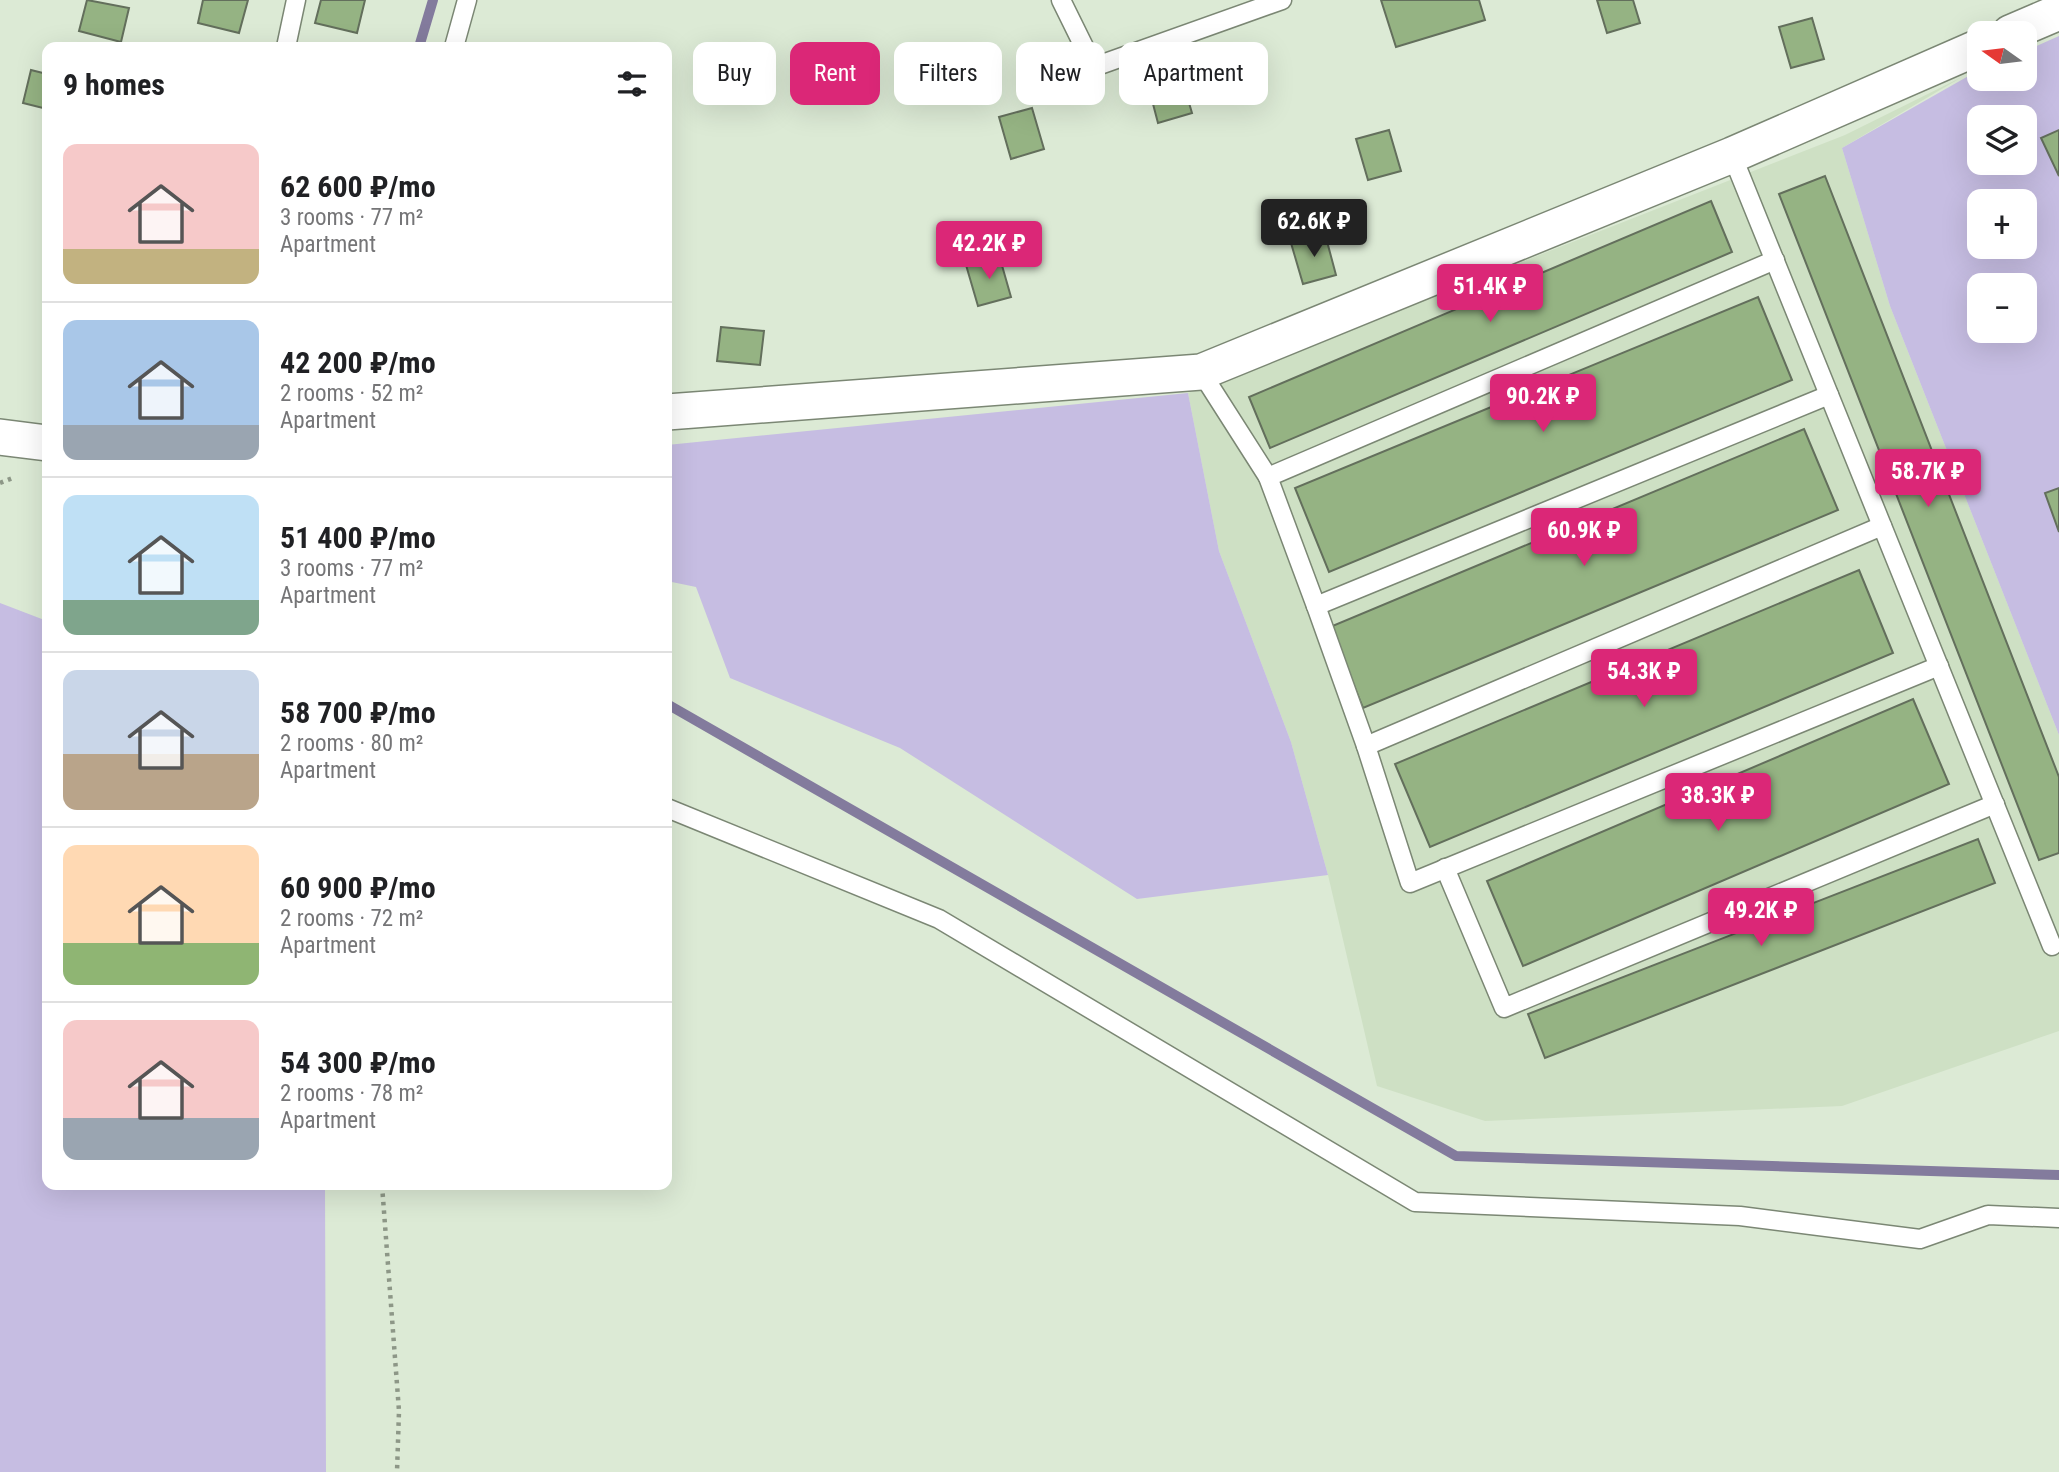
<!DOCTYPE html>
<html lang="en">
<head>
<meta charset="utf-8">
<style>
	:root { --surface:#fff; --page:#f6f6f6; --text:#202124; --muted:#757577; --line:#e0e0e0; --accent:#db2777 }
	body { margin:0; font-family:"Roboto Condensed",sans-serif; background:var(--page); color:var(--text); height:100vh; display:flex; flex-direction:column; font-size:26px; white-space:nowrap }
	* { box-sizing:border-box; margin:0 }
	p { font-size:23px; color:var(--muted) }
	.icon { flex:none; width:38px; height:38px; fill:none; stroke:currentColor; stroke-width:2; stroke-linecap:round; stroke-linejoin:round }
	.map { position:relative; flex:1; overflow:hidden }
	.drawer { position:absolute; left:42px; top:42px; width:630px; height:1148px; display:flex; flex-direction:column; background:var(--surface); border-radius:14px; box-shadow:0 7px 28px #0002 }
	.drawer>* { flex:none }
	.top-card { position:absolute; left:693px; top:42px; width:665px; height:63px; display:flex; gap:14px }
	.needle { width:46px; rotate:284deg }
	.controls { position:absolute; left:1967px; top:21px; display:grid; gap:14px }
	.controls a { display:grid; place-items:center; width:70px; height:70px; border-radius:14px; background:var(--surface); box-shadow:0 7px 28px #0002; font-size:35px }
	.price { position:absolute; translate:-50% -60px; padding:0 16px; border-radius:7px; background:var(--accent); color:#fff; font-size:23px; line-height:46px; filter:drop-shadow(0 2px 4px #0008) }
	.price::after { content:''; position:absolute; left:50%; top:42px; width:21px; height:16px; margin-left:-10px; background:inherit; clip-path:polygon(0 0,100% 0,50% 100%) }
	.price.selected { background:#222; color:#fff }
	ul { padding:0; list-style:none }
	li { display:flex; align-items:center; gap:21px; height:175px; padding:0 21px }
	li+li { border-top:2px solid var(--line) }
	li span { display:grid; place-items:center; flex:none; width:196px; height:140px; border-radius:14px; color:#555 }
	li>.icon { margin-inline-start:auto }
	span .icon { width:84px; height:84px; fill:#fffc; stroke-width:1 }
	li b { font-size:30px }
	h2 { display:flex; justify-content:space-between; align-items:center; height:84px; padding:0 21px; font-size:30px }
	.pill { padding:0 24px; border-radius:14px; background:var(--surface); box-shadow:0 7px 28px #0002; font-size:24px; line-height:63px }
	.pill.selected { background:var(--accent); color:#fff }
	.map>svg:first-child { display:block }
</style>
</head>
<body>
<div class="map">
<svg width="2059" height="1472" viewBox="0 0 2059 1472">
	<rect width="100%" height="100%" fill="#dcead5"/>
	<path fill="#cee0c4" d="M1962,77l-120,71 48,158 169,429v296l-217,75 -357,15 -108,-35 -49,-211 -37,-133 -72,-191 -31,-158 657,-258z"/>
	<g fill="#c6bde2" fill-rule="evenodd">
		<path d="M2059,36v699l-169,-429 -48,-158 137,-78v9h46v-28zM1979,117h46v46h-46zM1979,201h46v46h-46zM1979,285h46v46h-46z"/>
		<path d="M1188,393l31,158 72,191 37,133 -191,24 -237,-151 -170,-70 -34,-91 -29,-6v-136z"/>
		<path d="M0,603l47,18v564h278l1,287h-326z"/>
	</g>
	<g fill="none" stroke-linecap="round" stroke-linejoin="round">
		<g stroke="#837b9d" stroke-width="10">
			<path d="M419,47l14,-47"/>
			<path d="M667,704l789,452 603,19"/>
		</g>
	</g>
	<g fill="#95b383" stroke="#636f5c" stroke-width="2">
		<path d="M87,0l42,8 -8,34 -42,-11z"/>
		<path d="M203,0h45l-9,33 -41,-10z"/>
		<path d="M321,0h44l-8,33 -42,-10z"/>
		<path d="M1381,0h98l6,20 -89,27z"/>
		<path d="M1597,0h36l7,23 -33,10z"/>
		<path d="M1812,18l12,41 -33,9 -12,-41z"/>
		<path d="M1244,48l12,41 -33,9 -12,-41z"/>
		<path d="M31,70l16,4v35l-24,-6z"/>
		<path d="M1180,72l12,41 -34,10 -11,-42z"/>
		<path d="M1032,108l12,41 -33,10 -12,-42z"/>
		<path d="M1389,130l12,41 -33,9 -12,-41z"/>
		<path d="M2059,130v46l-18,-38z"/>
		<path d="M1825,176l234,601v76l-20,7 -260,-666z"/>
		<path d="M1711,201l21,51 -462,196 -21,-51z"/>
		<path d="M1325,234l11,41 -33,9 -12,-41z"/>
		<path d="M999,255l12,42 -33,9 -12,-41z"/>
		<path d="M1758,297l34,83 -463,192 -34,-84z"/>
		<path d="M721,327l43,4 -4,34 -43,-4z"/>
		<path d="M1804,429l34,81 -475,198 -33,-81z"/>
		<path d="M2059,488v44l-14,-39z"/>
		<path d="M1859,570l34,83 -463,194 -35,-83z"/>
		<path d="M1913,699l36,85 -426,182 -36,-85z"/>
		<path d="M1978,839l17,44 -450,175 -17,-44z"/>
	</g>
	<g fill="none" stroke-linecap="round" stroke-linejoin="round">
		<g stroke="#7b8774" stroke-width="21">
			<g id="service">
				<path d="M1061,0l33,67 188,-67"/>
				<path d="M286,47l10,-47"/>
				<path d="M454,47l13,-47"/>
				<path d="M1732,155l320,791"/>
				<path d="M1201,372l67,105"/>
				<path d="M1882,526l-516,220 44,137 529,-217"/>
				<path d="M1316,606l-48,-129 507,-217"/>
				<path d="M1366,746l-50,-140 513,-211"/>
				<path d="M667,808l272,111 476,283 325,14 180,23 68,-24 71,3"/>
				<path d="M1445,868l59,140 491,-204"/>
			</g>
		</g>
		<g stroke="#7b8774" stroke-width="38">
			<g id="minor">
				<path d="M2010,33l49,-21"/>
				<path d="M667,412l534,-40 531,-217 247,-108"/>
				<path d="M0,437l47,6"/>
			</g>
		</g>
		<g stroke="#8d9787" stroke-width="4.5" stroke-dasharray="3.5 5" stroke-linecap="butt">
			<path d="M0,483l15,-6"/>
			<path d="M382,1185l17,226 -2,61"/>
		</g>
		<use href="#service" stroke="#fff" stroke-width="18"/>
		<use href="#minor" stroke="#fff" stroke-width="35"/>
	</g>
</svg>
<div class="controls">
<a><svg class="needle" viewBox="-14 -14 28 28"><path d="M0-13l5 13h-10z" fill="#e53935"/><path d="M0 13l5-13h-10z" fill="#757577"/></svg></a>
<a><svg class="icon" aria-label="layers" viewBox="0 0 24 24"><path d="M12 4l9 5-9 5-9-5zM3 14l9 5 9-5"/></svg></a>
<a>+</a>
<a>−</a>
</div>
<b class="price selected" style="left:1314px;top:259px">62.6K ₽</b>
<b class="price" style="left:989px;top:281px">42.2K ₽</b>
<b class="price" style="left:1490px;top:324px">51.4K ₽</b>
<b class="price" style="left:1543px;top:434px">90.2K ₽</b>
<b class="price" style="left:1928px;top:509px">58.7K ₽</b>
<b class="price" style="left:1584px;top:568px">60.9K ₽</b>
<b class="price" style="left:1644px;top:709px">54.3K ₽</b>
<b class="price" style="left:1718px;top:833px">38.3K ₽</b>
<b class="price" style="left:1761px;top:948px">49.2K ₽</b>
<div class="top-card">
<a class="pill">Buy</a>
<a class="pill selected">Rent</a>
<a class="pill">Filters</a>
<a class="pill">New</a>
<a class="pill">Apartment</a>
</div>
<section class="drawer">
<h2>9 homes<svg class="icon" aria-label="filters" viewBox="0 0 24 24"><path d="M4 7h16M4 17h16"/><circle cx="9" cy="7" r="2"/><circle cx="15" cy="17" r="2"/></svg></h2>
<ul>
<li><span style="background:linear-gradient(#f6c9c9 75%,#c2b280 0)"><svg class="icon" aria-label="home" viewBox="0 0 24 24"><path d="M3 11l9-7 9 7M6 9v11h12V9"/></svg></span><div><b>62 600 ₽/mo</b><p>3 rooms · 77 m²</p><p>Apartment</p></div></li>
<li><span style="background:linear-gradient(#a9c7e8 75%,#9aa5b1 0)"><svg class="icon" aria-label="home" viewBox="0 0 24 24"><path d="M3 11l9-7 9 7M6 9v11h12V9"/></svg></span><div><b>42 200 ₽/mo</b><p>2 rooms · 52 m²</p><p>Apartment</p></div></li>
<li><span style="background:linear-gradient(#bfe0f5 75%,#7fa58c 0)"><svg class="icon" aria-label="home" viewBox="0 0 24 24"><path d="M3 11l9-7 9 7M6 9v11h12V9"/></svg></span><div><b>51 400 ₽/mo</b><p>3 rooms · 77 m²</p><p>Apartment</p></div></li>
<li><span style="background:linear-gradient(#c9d6e8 60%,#b9a48a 0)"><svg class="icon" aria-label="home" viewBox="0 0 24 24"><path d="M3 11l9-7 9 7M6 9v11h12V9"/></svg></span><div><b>58 700 ₽/mo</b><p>2 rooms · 80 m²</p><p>Apartment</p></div></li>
<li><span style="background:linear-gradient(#ffd9b3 70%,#8fb573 0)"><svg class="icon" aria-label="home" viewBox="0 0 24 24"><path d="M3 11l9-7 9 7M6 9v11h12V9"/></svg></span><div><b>60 900 ₽/mo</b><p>2 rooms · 72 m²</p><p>Apartment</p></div></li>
<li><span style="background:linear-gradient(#f6c9c9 70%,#9aa5b1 0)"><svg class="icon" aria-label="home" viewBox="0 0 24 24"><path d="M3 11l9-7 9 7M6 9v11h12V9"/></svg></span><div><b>54 300 ₽/mo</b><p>2 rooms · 78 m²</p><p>Apartment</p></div></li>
</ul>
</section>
</div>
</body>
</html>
